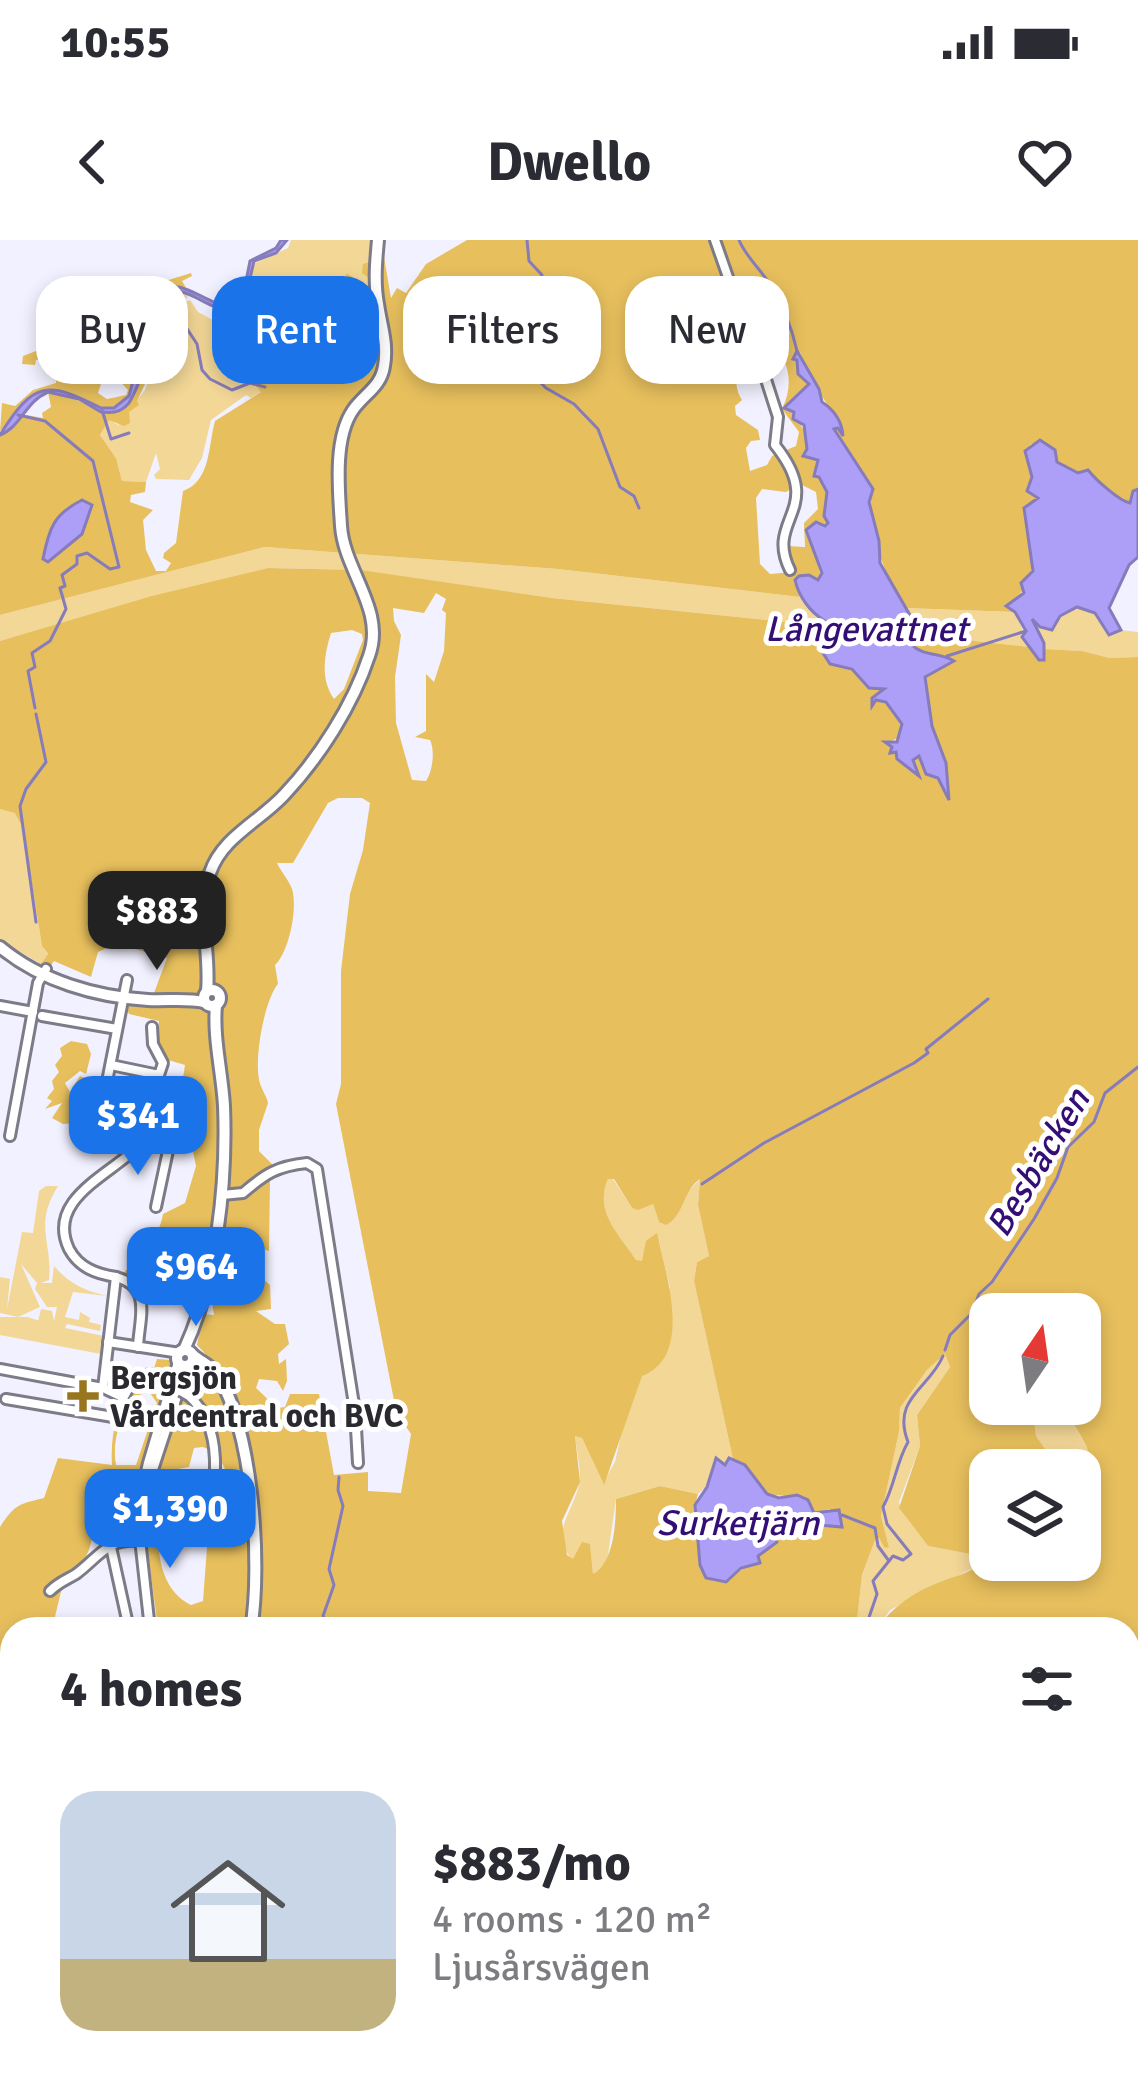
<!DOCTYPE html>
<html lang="en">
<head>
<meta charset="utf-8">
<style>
	:root { --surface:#fff; --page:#f2f2f3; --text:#2b2b33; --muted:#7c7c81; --accent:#1a73e8 }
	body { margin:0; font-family:Signika,sans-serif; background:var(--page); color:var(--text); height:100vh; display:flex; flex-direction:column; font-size:45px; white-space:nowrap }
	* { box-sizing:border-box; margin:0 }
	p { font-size:39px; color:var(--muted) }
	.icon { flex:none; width:66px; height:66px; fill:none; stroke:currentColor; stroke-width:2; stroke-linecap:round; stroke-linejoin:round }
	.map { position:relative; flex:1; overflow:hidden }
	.drawer { position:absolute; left:0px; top:1377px; width:1140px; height:471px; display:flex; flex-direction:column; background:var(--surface); border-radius:36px 36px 0 0; box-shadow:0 6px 18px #0003 }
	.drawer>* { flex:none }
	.banner { position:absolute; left:36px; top:36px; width:1068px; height:108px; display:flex; gap:24px }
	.needle { width:78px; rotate:13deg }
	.controls { position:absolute; left:969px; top:1053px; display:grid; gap:24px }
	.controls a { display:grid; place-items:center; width:132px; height:132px; border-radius:24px; background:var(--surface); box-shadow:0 6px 18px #0003; font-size:60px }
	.price { position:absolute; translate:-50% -102px; padding:0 27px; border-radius:24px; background:var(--accent); color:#fff; font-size:39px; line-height:78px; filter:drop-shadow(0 3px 6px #0008) }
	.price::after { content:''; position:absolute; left:50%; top:72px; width:36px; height:27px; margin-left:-18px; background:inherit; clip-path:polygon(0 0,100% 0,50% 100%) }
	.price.on { background:#222; color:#fff }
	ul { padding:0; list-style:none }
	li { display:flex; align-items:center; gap:36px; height:300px; padding:0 60px }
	li span { display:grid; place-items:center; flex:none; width:336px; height:240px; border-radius:36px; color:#555 }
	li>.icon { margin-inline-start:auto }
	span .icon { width:144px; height:144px; fill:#fffc; stroke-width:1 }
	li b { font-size:51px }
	h2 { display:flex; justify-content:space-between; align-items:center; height:144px; padding:0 60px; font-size:51px }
	.tag { padding:0 42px; border-radius:36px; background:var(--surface); box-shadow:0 6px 18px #0003; font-size:42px; line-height:108px }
	.tag.on { background:var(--accent); color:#fff }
	.status { display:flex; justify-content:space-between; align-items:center; height:84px; padding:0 60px; background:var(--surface); direction:ltr }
	.status svg { height:33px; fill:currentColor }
	header { display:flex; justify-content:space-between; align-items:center; height:156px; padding:0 60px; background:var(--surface); font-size:54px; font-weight:800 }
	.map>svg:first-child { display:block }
</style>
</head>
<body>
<div class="status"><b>10:55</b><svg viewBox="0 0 49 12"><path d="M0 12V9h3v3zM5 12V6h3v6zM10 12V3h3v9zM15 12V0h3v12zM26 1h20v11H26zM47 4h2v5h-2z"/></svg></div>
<header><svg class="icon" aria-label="back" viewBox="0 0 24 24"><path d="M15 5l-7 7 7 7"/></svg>Dwello<svg class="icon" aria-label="heart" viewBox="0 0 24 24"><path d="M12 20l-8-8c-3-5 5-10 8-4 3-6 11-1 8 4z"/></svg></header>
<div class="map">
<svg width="1138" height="1846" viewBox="0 0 1138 1846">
	<rect width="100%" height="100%" fill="#f2f1ff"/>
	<g fill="#f3d797">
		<path d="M291,0h84c-1,21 3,46 -19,55l-10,-22 -2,12 -80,77 -7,24 5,5 -11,7 -5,-3 -35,25 -9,38 -13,22 -33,-1 -2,-4 6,-6 -4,-16 -10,29 -24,-1 -6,-23 -16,-23 9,-16 9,6 27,-35 15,-39 14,-13v-16l-11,2 5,12 -9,7 4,-24 -4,-24 10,-5 14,1 5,5 -5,7 7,-3 8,12 24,13 8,-12 1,17h3l5,-13 10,-8 4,-45 35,-16z"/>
		<path d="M265,307l293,22 242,28 25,24 -1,5 -272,-28 -193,-28 -91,-2 -268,73v-26z"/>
		<path d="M1077,367l18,6 14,22 12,-5 17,2v25l-28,1 -28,-7 -38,-2 -13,-30h6l3,8 12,2 8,-13z"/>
		<path d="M905,368l110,4 15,35 -122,-13 3,-18z"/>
		<path d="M0,569l15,3 8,16 19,118 6,9 -7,9 -41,-24z"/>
		<path d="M608,939h5l19,29 21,-4 6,18 41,-43 -2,26 11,51 -12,6 -3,19 39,178 -8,6 -9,-6 -10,28 -8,7 -38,-8 -44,13 -9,63 -14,13 -3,-31 -18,16c-22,-29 0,-46 7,-75 3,-15 -3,-35 -4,-50l7,3 21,45 12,-21 10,-44 45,-130 -11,-47 -17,21 -6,-2c-18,-27 -42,-47 -28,-81z"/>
		<path d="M46,946h12c-25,40 -5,56 -9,94l-8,3h11l2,-17c13,15 27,24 53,30l-34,-4 -8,25 14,3 1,-8 10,6 -1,4 12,3 -1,6 -33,-7 -2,4 39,8 -3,18 -101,-19v-18h27l33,10 -22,-6 3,-12 11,2 2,10 3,-14h-10l-12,-18 2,-6 -16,-19 19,43 -22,10 -18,-4v-36l10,2 -3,30 15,-77 11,1 6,-42z"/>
		<path d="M945,1114l5,13 -33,48 3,31 -21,56 3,10 26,34 42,8 7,12 -87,44 -13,19h-21l6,-54 13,-35 3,-2 11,9 -8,-31 18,-84 1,-24 27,-38z"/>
		<path d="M1032,1164h31c9,21 22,34 28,55l-11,12 -20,-1 -24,-34z"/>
	</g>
	<g fill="#e7bf5d" fill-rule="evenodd">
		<path d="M467,0h671v249l-5,2 -3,13 -7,-2 -35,-31 -10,2 -21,-11 -2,-12 -24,-6 -3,4 4,29 -5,9 11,15 -14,7c0,11 5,17 7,28 6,32 -2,47 -21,72l5,4 -110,-4c-18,-23 -43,-94 -32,-120l-39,-59 -1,-5 9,10c-10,-30 -34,-50 -42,-82l-1,14 11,17 -14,12 -2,17c14,25 26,53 33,81 3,12 -3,19 1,30l-6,2 -9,21 8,31 -3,3 -19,-4 -4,4 5,17 -242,-28 -293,-22 -265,68v-180l15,-9 6,-12 22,4 -1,-5 9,-6 -3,-15c27,0 44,23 71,19 13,-15 40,-69 41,-88 1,-10 -3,-20 -3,-30l13,-4 13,2 -14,-1 -12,10 6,19 -4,23 9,-6 -5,-12 8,-6 3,20 -14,14 -23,49 2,4 -10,7 1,11 -6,3 -15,-6 -9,15 16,23 6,23 24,1 -1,10 -14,3 -1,7 23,8 -10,10 3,30 10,21h10l5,-8 -8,-5 1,-5 12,-10 7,-52c28,-10 25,-45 32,-70l46,-29 -5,-6 15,-37 73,-64 2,-12 8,5 -3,13 12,3 10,-13 -11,-8 1,-9 21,-7 7,41 6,-10 9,5 20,-29zM725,87l12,2 21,18 20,3c13,18 14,39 4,59l17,23 -3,14 -24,10 -5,9 -17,6 -4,-23 5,-7 9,-1 -2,-10 -22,-15 -1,-9 7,-6c-8,-12 -7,-28 -2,-41l-10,4 -15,-8 -1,-19zM800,244l16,8 2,17 -14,14 1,24 -18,-1 6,26 -23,2 -10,-10 -4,-66 6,-9 24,3z"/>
		<path d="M191,33l1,3 -10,5 4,7 -17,-3 -15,8 -1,43 -16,30 -8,31 -15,11h-13c-30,-17 -53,-30 -81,0 -8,9 -10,16 -20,23l2,-28 13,3 18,-16 23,-7 1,-20 -14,-4 -7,1 -1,5 -13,-1 1,-8 39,-15 6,17 13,5 5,10 16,8 -4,12 9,6 19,-4 2,-5 -14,-15 -6,4 -2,-11 17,-1 11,-22 -11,-15 1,-5 13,7 3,-12 -4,-18 10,-15z"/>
		<path d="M268,328l93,2 191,28 272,28 -4,9 10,29 22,5 13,15 20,5 -13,9 21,8 9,18 -1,13 -15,6 6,4 -1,6 5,-1 4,10 16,11 -3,-13 6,-4 7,18 19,8 2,-9 -15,-46 -7,-50 28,-16c-12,-10 -30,-4 -43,-17l1,-10 119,13 9,13 5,-1v-10l38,2 28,7 28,-1v1429h-290l3,-10h277v-447h-251c16,-23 37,-37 63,-47 14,-6 25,-7 37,-16l-7,-12 -42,-8 -29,-38 21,-62 -3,-31 33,-48 -5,-13 -18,16 -27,38 -1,24 -18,84 8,31 -4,1 -6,-10 -4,2 -13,35 -6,54h-676l-23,-9 -11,-80 1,-32 -16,-1 -17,-22 -21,7c-1,31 7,67 -28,83l-13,54h-12l-4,-4 -1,4h-23v16l-12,23v-141c15,-23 19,-23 44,-29l14,-40 54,7c-2,-30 5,-60 23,-84l16,-3 6,-19 14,1 3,7 13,5 7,-4 16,4 7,-6 -20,-21 6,-31 11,1 -4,-25 -14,16 -16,-3 -18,-11 1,-15 -4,-3 -19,14 -18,-13c16,-18 37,-35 41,-61l22,-11 11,-37 -5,-24 -17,-5 11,-72 -20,-6 -9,-21 3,-17 -30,-7 -2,-4 5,-8 19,-1 16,-43 -32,-9 -26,-2 -11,5 -7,25 -37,-16 -5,7 -8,-4 7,-10 -6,-8 -19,-118 -8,-15 -15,-4v-168l152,-45zM436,353l10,6 -4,11 4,3 -2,38 -10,31 -8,-8v57l-11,6 15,3c5,10 3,31 -4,41l-14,-1 -16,-57 -1,-46 6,-42 -7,-14 -1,-13 31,5zM352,390l10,4 1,6 -19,49 -10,10c-14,-20 -10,-44 -3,-66zM338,558h24l8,5 -7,47 -13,44 -9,77v113l-5,20 63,322 6,-1 6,9 -10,59 -33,-2v-19l-34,3 -15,-81h-29l-5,13 -8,1 -21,-20 3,-9 18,2 6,10 4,-10 -1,-22 -7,5 -1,-10 11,-10 -4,-20h-10l-19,-13 15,-2 -1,-24 -19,-16 11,-20 7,2 1,-72 -10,-5 13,-9 -14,-14v-21l9,-27c-1,-6 -5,-11 -7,-17 -9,-20 3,-86 17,-102l-3,-19c14,-13 23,-57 17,-76 -3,-9 -11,-17 -15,-26h16l35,-60zM608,939h6l18,29 6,2 15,-6 6,18 7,3c18,-9 17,-35 34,-46l-2,26 11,51 -12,6 -3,19 39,178 12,6 21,29 39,4 8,15 17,-4 -1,18 -34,-4 -14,3 -7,10 2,6 -50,40 -13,-1 -13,-16 -5,-60 3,-11 -38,-8 -44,13c0,24 -2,64 -23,75l-3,-30 -8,-2 -9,17 -6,-4 -5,-34 18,-39 -5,-46 7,2 22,47 38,-109c52,-20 24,-101 15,-143l-11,8 -4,20 -6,-1c-18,-27 -42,-48 -28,-81zM990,1074h90v90h-17c9,20 22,34 28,55l-11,12v89h-90v-90h70l-24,-34 -4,-32h-42zM148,1150l9,13 -21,62h-20c-5,-27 7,-62 32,-75zM203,1207l14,6 10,20 -5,71h-10v-13l-4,3 -5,67 -12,4c-44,-21 -35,-93 -24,-134l22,-4 5,-19z"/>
		<path d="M71,801l16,3 4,10 -5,20 -6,-3 -15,12 5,9 10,-16 7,3 -7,39 -4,5 -13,1 -11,-6 10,-15 -17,6 7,-8 -5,-3 7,-9 -2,-8 7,-9 -4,-7 7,-9 -2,-8z"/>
		<path d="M363,1836h285l-5,10h-279z"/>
	</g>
	<g fill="#ad9ff7" stroke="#867cbb" stroke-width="3">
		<path d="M281,0h6l-11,13 -22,8 -8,35 -9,12c-31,8 -44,-27 -80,-15 -1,10 5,18 4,28 -1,9 -27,77 -33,83 -8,9 -16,9 -27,8l-22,-13 -31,-7c-23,10 -27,35 -48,43 34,-55 48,-54 101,-27h13l15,-12 8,-30 16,-30 2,-46c32,-14 49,17 79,16l9,-10 7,-35 26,-13z"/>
		<path d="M797,111l22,38 3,13c12,8 20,20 21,34l-5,-8 -4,1 39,60 -4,13 10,39 1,22 31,54v27c12,13 29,8 43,17l-29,16 7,49 14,37 3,37 -11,-22 -12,-4 -7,-18 -6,4 6,16 -22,-17 -1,-7 -6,1 2,-6 -7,-5h12l5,-18 -16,-22 -10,-2 -4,6v-8l12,-9 -15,-1 -17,-19 -22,-5 -7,-11 1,-13 -4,-1 5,-18c-15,-9 -26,-24 -30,-41l4,-4 10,-1 9,5 4,-7 -16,-43 10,-8 9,4 3,-3 -4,-7 3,-24 -8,-15 -5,-1 4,-16 -15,-4 4,-7 -3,-24 -11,-6 1,-7 -10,-4 25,-24 -11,-10 -1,-14 -4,-1z"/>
		<path d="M1040,200l15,10 2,12 21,11 10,-3c7,9 31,31 42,33l3,-12 5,-2v68l-9,8 -20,43 12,22 -12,5 -14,-22 -18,-6 -17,9 -8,14 -12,-3 -8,-8 12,24v17h-5l-17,-23 4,-6 -11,-19 -9,-6 18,-13 -3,-10 12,-12 -9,-63 14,-10 -11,-7 5,-14 -7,-26z"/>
		<path d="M82,260l10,5 -10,29 -34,28 -5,-3c6,-31 11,-45 39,-59z"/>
		<path d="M716,1218l9,7 4,-7 16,7 22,29 12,4 18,-3 11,5 6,13 25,-3 3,17 -46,-4 -8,5 -7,-2 -7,10 3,6 -19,14 2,7 -19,5 -15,14 -20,-4 -6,-13 -5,-60 12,-18z"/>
	</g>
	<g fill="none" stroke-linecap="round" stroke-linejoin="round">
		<g stroke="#867cbb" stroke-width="3">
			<path d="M527,0l2,21 13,14 -33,76 37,37 28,16 24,25 22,58 14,9 5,12"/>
			<path d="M739,0c6,15 19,27 28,40 14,19 25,48 30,71"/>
			<path d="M156,84l7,1 10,-9 7,2 17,26 5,26 8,9 22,11 18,-7 15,4"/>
			<path d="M102,170l9,29 18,-6"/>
			<path d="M18,175l27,6 48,40 26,106 -9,2 -23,-16 -10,3v8l-15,11 3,11 -5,2 6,21 -16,32 -18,12 3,14 -7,4 7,37"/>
			<path d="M947,416l79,-25"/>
			<path d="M36,474l10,48 -20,27 -6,17 16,116"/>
			<path d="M702,944l62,-41 150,-80 14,-10 -2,-4 62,-50"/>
			<path d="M945,1110l5,-15 22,-22 7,-19 13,-12 42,-63 23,-41 11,-31 26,-25 11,-29 33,-26"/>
			<path d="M842,1275l33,13 3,18 11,15 -16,20 4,13 -12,35"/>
			<path d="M889,1321l4,-5 10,4 8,-6 -24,-30 -4,-17c12,-22 13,-44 25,-65 -17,-44 22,-54 35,-86"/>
			<path d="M330,1389l-7,-13 11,-31 -5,-16 14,-63 -5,-16 1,-13"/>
			<path d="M639,1846l3,-10"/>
			<path d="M802,1846l2,-10"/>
		</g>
		<g stroke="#7c7b87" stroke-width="14">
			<g id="minor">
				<path d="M715,0l14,40 4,51 27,30 18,56 -3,28c52,65 -11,73 15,125"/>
				<path d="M0,766l33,6"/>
				<path d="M42,776l75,13"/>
				<path d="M111,825l48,10 4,-12 -10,-19 -1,-17"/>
				<path d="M101,872l26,-132"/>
				<path d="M150,888l14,4 5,14 -13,61"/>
				<path d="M10,896l28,-153 8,-14"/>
				<path d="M222,955l21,-2c22,-19 34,-27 64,-30l10,6 38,242 3,52"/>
				<path d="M116,1037c-19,-3 -37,-9 -47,-28 -25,-53 50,-77 75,-109 12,-15 11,-47 15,-65"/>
				<path d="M108,1102l72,11"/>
				<path d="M0,1129l103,19 19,9"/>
				<path d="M103,1148l13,-111c37,10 23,42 22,70"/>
				<path d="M189,1156c36,32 27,89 18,132"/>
				<path d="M6,1159l107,18 21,-39 16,-4 17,9"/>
				<path d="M143,1298l4,-50 40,-122"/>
				<path d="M111,1307l18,82"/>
				<path d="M50,1351c9,-9 16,-11 26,-17 22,-16 31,-36 62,-33"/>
				<path d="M150,1389l-13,-117 11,-49 30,-101"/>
				<path d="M12,1481l-3,7 3,3"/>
				<path d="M12,1634v2"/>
				<path d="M0,1650l12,-3"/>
				<path d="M679,1840v6"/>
				<path d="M244,1846l1,-10"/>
				<path d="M846,1846l3,-10"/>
			</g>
		</g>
		<g stroke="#7c7b87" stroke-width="16">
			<g id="major">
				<path d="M0,707c41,34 96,50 148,53 19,1 38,-2 56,2"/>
				<circle cx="212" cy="758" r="8"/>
				<path d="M207,751c4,-39 -11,-79 3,-118 12,-36 49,-51 74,-78 35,-37 69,-90 85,-139 17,-46 -25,-85 -28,-130 -2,-34 -8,-87 12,-116 11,-16 28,-23 31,-44 4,-23 -3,-40 -6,-62 -4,-21 -2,-43 0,-64"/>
				<path d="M184,1110c33,-71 43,-166 40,-244 -2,-34 -11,-68 -8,-101"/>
				<circle cx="185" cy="1118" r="8"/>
				<path d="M193,1115c7,6 17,10 22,17 38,51 47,195 36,257"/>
				<path d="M128,1846l1,-10"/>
			</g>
		</g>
		<use href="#minor" stroke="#fff" stroke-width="8"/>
		<use href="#major" stroke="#fff" stroke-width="10"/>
		<g stroke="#7c7b87" stroke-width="14" stroke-linecap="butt">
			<path id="minor-bridge" d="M167,1143l22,13"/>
		</g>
		<use href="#minor-bridge" stroke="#fff" stroke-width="8"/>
	</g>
	<path fill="#97761f" stroke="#fff" stroke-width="4.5" d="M77 1138h12v12h12v12h-12v12h-12v-12h-12v-12h12z"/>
	<g text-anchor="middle" stroke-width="10" stroke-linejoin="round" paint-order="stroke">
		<g font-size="33" font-weight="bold" fill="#2a292f" stroke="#fff" text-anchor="start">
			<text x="110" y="1149">Bergsjön<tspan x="110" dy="38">Vårdcentral och BVC</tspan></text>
		</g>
		<g font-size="36" font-style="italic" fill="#330e74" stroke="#fff">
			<text x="866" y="401">Långevattnet</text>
			<text transform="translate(1037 922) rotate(-59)" y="13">Besbäcken</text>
			<text x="738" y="1295">Surketjärn</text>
		</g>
	</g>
</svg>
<div class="controls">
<a><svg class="needle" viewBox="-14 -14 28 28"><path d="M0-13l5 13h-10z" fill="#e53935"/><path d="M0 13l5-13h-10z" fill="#7c7c81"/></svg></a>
<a><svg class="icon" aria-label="layers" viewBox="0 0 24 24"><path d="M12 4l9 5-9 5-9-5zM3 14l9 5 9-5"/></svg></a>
</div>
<b class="price on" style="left:157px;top:733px">$883</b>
<b class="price" style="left:138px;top:938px">$341</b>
<b class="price" style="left:196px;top:1089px">$964</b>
<b class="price" style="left:170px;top:1331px">$1,390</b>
<div class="banner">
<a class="tag">Buy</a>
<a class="tag on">Rent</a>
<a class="tag">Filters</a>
<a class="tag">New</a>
</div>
<section class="drawer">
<h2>4 homes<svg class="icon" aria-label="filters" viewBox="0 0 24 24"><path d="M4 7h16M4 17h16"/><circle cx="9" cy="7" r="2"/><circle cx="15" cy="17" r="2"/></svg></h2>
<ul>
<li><span style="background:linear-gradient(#c9d6e8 70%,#c2b280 0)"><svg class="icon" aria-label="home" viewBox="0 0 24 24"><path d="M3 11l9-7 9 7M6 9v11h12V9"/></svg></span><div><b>$883/mo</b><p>4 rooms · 120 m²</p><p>Ljusårsvägen</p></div></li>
</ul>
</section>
</div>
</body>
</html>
